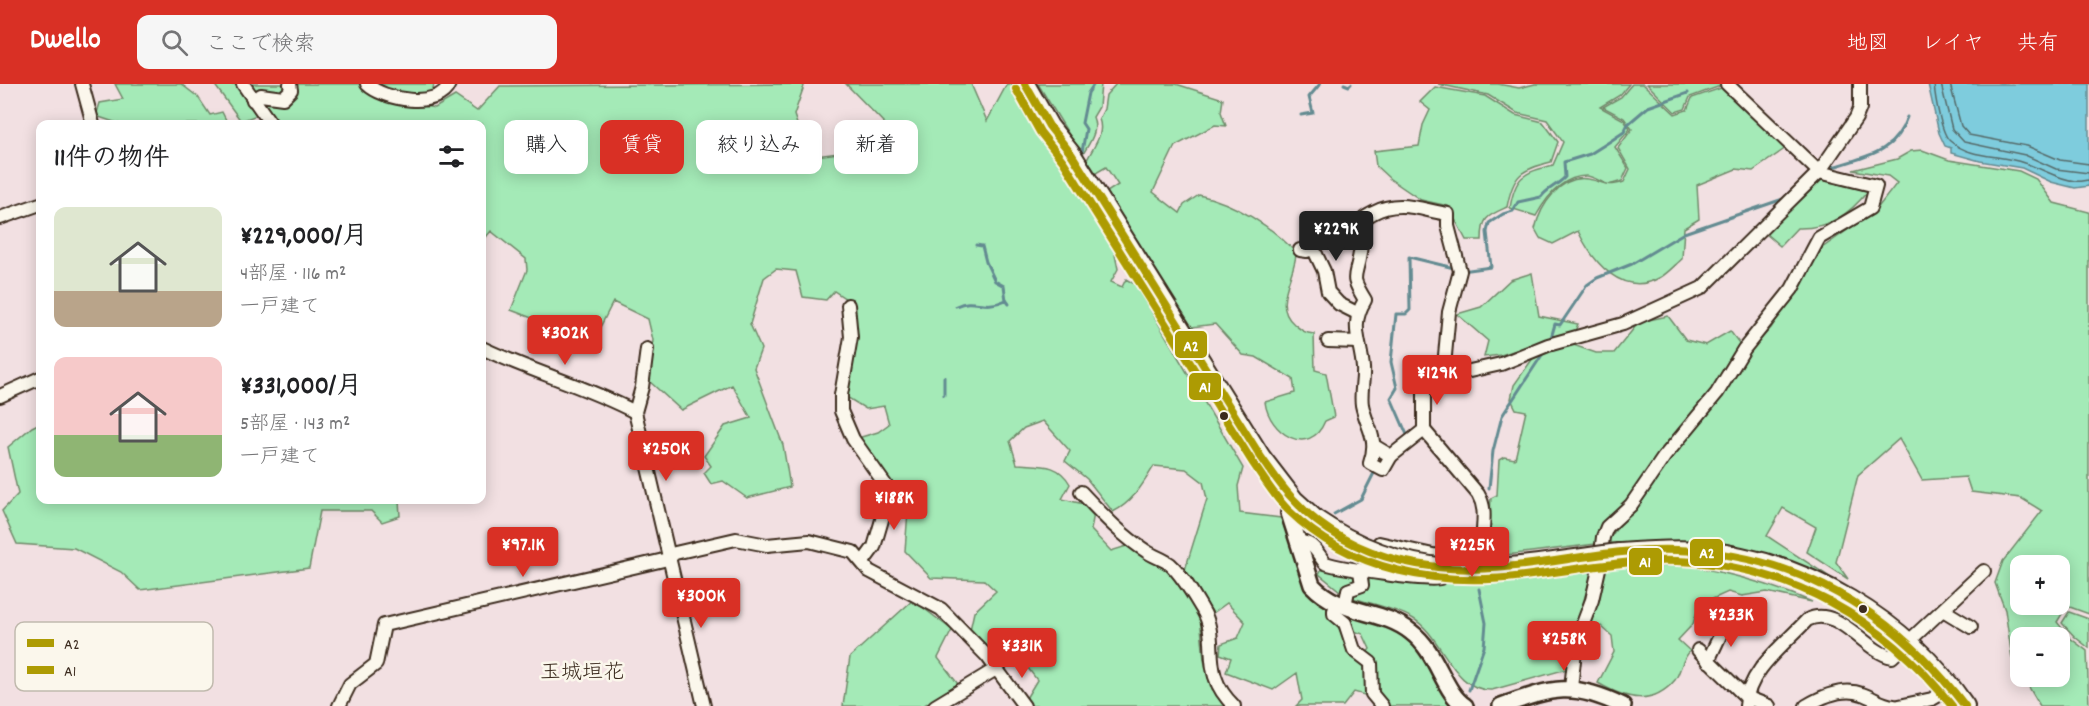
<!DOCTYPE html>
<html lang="ja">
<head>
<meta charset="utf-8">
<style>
	:root { --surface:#fff; --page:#f6f6f6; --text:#202124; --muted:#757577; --accent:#d93025 }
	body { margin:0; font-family:Dekko,"Klee One",sans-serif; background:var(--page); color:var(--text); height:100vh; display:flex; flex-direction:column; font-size:22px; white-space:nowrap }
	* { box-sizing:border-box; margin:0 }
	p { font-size:20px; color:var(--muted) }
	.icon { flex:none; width:33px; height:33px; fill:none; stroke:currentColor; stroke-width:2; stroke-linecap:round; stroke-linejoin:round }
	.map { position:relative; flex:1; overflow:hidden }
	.panel { position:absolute; left:36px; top:36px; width:450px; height:384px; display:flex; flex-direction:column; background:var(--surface); border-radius:12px; box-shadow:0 3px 15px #0003 }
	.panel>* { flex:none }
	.top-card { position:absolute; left:504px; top:36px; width:570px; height:54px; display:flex; gap:12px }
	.controls { position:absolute; left:2010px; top:471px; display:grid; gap:12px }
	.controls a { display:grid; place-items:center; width:60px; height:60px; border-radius:12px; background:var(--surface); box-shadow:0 3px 15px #0003; font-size:30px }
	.price { position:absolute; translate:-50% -51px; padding:0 14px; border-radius:6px; background:var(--accent); color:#fff; font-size:20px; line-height:39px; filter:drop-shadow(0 2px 3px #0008) }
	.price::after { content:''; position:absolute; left:50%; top:36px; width:18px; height:14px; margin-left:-9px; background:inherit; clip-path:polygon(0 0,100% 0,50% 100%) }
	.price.on { background:#222; color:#fff }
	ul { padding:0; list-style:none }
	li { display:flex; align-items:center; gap:18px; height:150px; padding:0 18px }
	li span { display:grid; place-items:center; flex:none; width:168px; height:120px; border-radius:12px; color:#555 }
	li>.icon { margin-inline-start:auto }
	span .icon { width:72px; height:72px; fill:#fffc; stroke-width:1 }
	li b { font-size:26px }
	h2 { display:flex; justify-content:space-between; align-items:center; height:72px; padding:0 18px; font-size:26px }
	.pill { padding:0 21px; border-radius:12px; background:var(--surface); box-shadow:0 3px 15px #0003; font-size:21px; line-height:54px }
	.pill.on { background:var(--accent); color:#fff }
	header { display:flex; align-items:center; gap:36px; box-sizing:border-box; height:84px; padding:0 30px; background:var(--accent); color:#fff }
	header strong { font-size:28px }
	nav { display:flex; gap:33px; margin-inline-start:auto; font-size:21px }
	.search { width:420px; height:54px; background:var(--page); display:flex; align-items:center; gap:15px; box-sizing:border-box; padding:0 21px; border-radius:12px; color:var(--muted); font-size:22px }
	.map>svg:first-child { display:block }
</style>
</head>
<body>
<header>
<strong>Dwello</strong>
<div class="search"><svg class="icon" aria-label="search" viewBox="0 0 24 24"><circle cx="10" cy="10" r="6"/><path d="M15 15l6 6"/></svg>ここで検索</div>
<nav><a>地図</a><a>レイヤ</a><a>共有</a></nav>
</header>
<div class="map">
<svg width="2089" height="622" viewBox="0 0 2089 622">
	<rect width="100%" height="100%" fill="#f2e0e2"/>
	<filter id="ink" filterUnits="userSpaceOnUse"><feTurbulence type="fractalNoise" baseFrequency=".0167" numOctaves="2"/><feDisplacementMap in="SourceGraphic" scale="12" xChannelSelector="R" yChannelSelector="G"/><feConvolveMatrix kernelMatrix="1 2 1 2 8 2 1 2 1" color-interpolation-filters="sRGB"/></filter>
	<g filter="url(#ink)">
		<g fill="#a4eab7" stroke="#708a6a" stroke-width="1.5" fill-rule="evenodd">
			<path d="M115,0h66l17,13 12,18 12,-3 6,12h-108l-24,-8 4,-13 23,-4z"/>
			<path d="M214,0h21l22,31 -16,6z"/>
			<path d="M250,0h109l18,14 58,10 20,-12 22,15 23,-25 301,-2 3,2 -10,29 14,42 62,-8 16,-24 -40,-41h125l16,37 20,-37h5l43,72 16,18 4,15 38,56 5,24 -7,13 11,5 4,-8 10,6 107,183 -5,18 2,27 41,5 20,57 13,21 17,9 -3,7c17,18 16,41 38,54l2,30 -14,-4 -11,14h-47l6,-6 -5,-27 -24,17 -47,-18 5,-14 -11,-4 1,-10 17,-6 7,-16 -18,-19 -14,10 -29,-40 23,-74 -4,-17 -17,-13 -32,-3c-11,18 -21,36 -41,46l-26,-33 -22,-18 5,-10 -27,-30 -19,7 -14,13 7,23c22,2 41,-2 53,20l-8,15 26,6 6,8 -3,17 20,21 19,-6 36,22 34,49 4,44 7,28 16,18h-196l-6,-6 12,-20 -30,-40 -11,20 -26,-30 4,-18 22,-21 -12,-11 -53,-2 -26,-27 3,-40 -14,-9 -1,-16 -35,-48 20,-6 11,-8 -5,-18 -18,3 -21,-13 7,-93 -18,-12 -8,9 -23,-3 -7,-26 -20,-2 -12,9 -14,46 11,25 -7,19 29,77 7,42 -43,11 -24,-17 -12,3 -7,-11 7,-7 -7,-10 21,-30 26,-8 -19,-33 -51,25 -32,-29 4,-41 -5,-21 -35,-17 -23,45 -26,-7 -5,7 -25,-9 3,-18 -26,-10 16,-40 -1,-11 -35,-28 -9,11v-118h-202z"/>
			<path d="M375,0h59l-2,9c-21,6 -38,-1 -57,-9z"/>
			<path d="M1038,0h63l-2,23 -6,10c6,15 -4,26 -11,39z"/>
			<path d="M1116,0h60l47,15 -2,13 5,14 -11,-1 -40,21 -22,46 27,21 4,-8 15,-10c35,8 73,31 97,58 0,21 -25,52 -2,71 7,6 10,9 20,10l1,36 11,3 8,44 -9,4c-16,38 -56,12 -60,-19l30,-9 -2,-14 -37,-22 -13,-2 -28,-31 -23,3 -85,-135 11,-7 -12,-18 -10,6 -9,-13c6,-13 18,-26 12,-41l5,-10 2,-14z"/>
			<path d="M1438,0h60l21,4 16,-4h94l-9,11 -20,12 24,13 6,9 -15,18 13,21 -6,13 -13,4c-7,-2 -16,-9 -23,-9 -23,0 -40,22 -50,40l-26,-8c5,-32 13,-35 43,-43l10,-23 -16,-22 -30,-7 -29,-18z"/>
			<path d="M1632,0h11l32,30 12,-4 5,-12 32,-11 62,61 -33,23 -17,-2 -39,16 2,34 -15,9 -2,31c-6,5 -14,14 -21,18 -39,22 -68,-15 -83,-46l-25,13 -13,-6 -5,-9c5,-23 26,-55 53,-50 18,3 16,9 36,3l6,-13 -12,-21 14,-19 -8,-11 -21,-11 18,-10z"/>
			<path d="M1647,0h75l1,1 -33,12 -5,12 -10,3z"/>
			<path d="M1435,3l50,9 30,19 28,7 15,20 -7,20c-31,8 -38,13 -44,45 -20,9 -25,10 -25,33h-16l-18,-34 -27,-6 -31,-21 -14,-13 -2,-15 45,-5 4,-21 7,-15 -10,-8z"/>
			<path d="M1922,66l27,10 70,11 17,8 18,24 35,9v402l-22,-8 -10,16 13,16 17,13 2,55h-49l-17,-29 37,-1v-38h-40v34l-8,-14 -7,-48 -10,-27 8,-22 39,-50 -21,-13 -50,-6 -5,-15 -44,3 -23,-41 -41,36 -22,87 12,17 -41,-27 9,-25 -33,-19 -16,28 81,53 -149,-47 -93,1 141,-189 24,-26 51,-80 54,-38 21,-27 -9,-7 -35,-6 44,-11 14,-8zM2020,482h40v38h-40z"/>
			<path d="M1822,96l46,11c-19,24 -40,38 -71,37l-17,18 -15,-13z"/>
			<path d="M1532,189l7,43 39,8 -3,7 -74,24 -17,2 4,-16 -31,-27 24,-7 29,-27z"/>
			<path d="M1668,232l18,24 20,5 24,-14 12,16 -27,41 -86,115 -29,26 -4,15 -106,13 -2,-15 3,-44 6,-3 2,-35 5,-3 11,2 11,-48 -10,-2 -5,-10 3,-14 22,-31 32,-11 28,10h18l25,-31z"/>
			<path d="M40,339v77h359l1,16 -18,6 -11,-11h-51l-11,57 -169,22 -19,-18 -47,-24 -57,-4 -15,-33 16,-17 -10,-47 24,-20z"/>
			<path d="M1323,482l33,8 2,8 -18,9 -21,-17z"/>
			<path d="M1691,482c42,8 82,19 121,36l-45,-10 -25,4 -14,-4 -29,13 -6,19 -15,16 12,11c-11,13 -8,19 -15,29 -22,26 -48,20 -77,3l16,-31 -2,-16 -11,-10 -17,6 13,-29 8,-36z"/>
			<path d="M1593,485l-22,75 -4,25 -75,21c-40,2 -49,-55 -80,-72 -17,-10 -40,-14 -59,-20l2,-5 12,-5 -1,-12 107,8z"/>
			<path d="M913,516l39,30 -14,28 20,26 -35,22h-80l7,-49z"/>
			<path d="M1340,526l43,12 32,22 40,62h-69l-9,-15 -11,-37 4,-5 -7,-15 -9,-3 -5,-10 -10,-7z"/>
			<path d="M2069,528l20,7v29l-14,-11 -13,-14z"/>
		</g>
		<path fill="#7eccdd" stroke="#638b91" stroke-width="1.5" d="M1928,0h161v102l-14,2 -24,-6 -29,-14 -42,-7 -29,-8v-5l-6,-2 -6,-13z"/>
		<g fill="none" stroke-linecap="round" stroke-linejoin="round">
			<g stroke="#566b6a" stroke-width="1.5">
				<path d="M1934,0c1,12 7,50 16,57 21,18 49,13 74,22 17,5 33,16 51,18 5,1 9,-1 14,-1"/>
				<path d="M1941,0l11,45 12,13 61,13 31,14 33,4"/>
				<path d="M1950,0l11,42 8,9 58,11 33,14 29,4"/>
			</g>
			<g stroke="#638b91" stroke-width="3">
				<path d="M1344,0l5,2 2,-2"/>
				<path d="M1301,31l12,-2 -4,-16 11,-13"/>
				<path d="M1082,68l4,-23 -4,-6 6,-30 6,-9"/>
				<path d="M1830,84c35,-12 64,-13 77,-51"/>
				<path d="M976,161l6,1 4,16 9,19 9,5 2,14"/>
				<path d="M1462,187l29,-4 -4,-35 2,-9 14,-9 10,-3 5,-9 23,-5c7,-9 17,-12 24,-20l-1,-15 26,-8 19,-12 15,-10 4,-8 20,-17 40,-14"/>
				<path d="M956,222c19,-9 27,5 50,-6l3,4"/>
				<path d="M1551,254l4,-14 5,1 27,-40 10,-7 35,-14 52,-31 102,-35"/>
				<path d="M944,311v-18"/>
				<path d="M1408,353l-17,-39 6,-10 -6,-26 5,-48h10l4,-4 -1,-53 45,11"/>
				<path d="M1489,404l4,-37 9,-35 40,-61"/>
				<path d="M1334,430l27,-15 14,-28"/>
				<path d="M1469,606l15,-43 2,-24 -7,-34"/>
			</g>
			<g stroke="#3b2a1e" stroke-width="16">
				<g id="minor">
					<path d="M82,0l11,40"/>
					<path d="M243,0l28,40"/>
					<path d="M367,0c16,16 72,26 82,0"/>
					<path d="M253,16l8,-5 22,3 8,-8 -1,-6"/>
					<path d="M0,134l40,-14"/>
					<path d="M1300,166l7,1 6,-3 11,23 4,21 11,12 18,9"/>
					<path d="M848,221l3,32 -10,58v16l12,28 34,48 -1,19 -12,41 -11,15"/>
					<path d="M1328,257l30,1"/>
					<path d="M482,264c50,24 104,38 153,64"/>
					<path d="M647,265l-5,38 -7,25 69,294"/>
					<path d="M0,312l40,-18"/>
					<path d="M1376,363l15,9 33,-26"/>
					<path d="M1391,372l-8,14 -13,-7c9,-25 -3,-34 -8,-58 -2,-12 2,-25 1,-37 -2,-27 -14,-42 2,-68 -16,-26 -9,-20 -5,-47 2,-10 -2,-23 2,-32 2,-4 6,-5 11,-8 26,-14 48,-3 75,1v12l12,45 -11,41 -6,65"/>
					<path d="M1081,408c20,21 40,43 65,59 7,5 17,8 24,13 13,12 23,30 32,45 20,32 -5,61 32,97"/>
					<path d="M1297,458c17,-1 19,10 28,21 15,5 103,19 115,15 25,-9 41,-23 43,-48 1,-14 2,-24 -5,-36l-54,-64v-39l19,-14 58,-13 47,-19 75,-21 79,-36 117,-116 37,-54 4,-10v-24"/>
					<path d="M1379,459l54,12 40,1"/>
					<path d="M1360,487l2,14 -14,5 -2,11 -12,9v4l11,9 9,27 17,13 1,31 10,12"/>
					<path d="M1943,526l28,17"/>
					<path d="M1698,566l48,47 23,9"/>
					<path d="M1708,577l16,-34"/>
					<path d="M1571,604l5,-46 16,-42 7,-31 4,-32 4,-10 24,-22 33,-48 53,-64 27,-44 48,-60 27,-51 51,-30 6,-22 -57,-14 -92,-88"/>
					<path d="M339,622l11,-22 26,-20 8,-39 284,-66 7,-6 61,-14 31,6 42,-4 44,11 16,19 72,38 46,47 37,50"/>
					<path d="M935,622l61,-37"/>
					<path d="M1746,622c1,-35 39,-62 61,-86 31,-16 57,31 85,37l92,-86"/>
					<path d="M1806,622c15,-9 38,-19 56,-12 12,4 19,11 32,12"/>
					<path d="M1899,622l33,-7 19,-11"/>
				</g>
			</g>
			<g stroke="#3b2a1e" stroke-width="20">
				<g id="major">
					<path d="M1294,416l-5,13 23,72c29,31 69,23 99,47 27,20 32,60 54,74"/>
					<path d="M1501,622c52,-18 71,-25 122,0"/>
				</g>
			</g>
			<g stroke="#3b2a1e" stroke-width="22">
				<g id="highway">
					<path d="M1025,0l24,42 23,29 189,302 33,43 21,19"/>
					<path d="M1619,469c28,-2 55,-4 82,-2 104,9 205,69 264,155"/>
				</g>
			</g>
			<use href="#minor" stroke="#fbf7ec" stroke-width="12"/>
			<use href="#major" stroke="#fbf7ec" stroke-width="15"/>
			<use href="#highway" stroke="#fbf7ec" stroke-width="18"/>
			<g stroke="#3b2a1e" stroke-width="22" stroke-linecap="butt">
				<path id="highway-bridge" d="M1315,435c105,72 187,49 304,34"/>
			</g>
			<use href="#highway-bridge" stroke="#fbf7ec" stroke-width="18"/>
			<g stroke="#fbf7ec" stroke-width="12">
				<path id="bus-1" d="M1025,0l24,42 23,29 189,302c11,15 20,30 33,43 59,64 148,76 230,65 51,-6 102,-17 153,-15 121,4 216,62 288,156"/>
			</g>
			<g stroke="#fbf7ec" stroke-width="12">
				<path id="bus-2" d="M1016,5l24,43 23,29 190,302c11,16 21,33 35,47 64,62 150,77 236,66 50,-6 102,-17 153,-15 111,4 207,58 275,145"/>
			</g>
			<use href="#bus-1" stroke="#ad9b03" stroke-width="8"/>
			<use href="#bus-2" stroke="#ad9b03" stroke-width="8"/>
		</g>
	</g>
	<g fill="#3b2a1e" stroke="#fbf7ec" stroke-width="2">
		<circle cx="1224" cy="332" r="5"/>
		<circle cx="1863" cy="525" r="5"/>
	</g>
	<g text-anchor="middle" stroke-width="5" stroke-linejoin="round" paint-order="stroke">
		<g font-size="21" fill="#3b2a1e" stroke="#fbf7ec">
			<text x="582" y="594">玉城垣花</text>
		</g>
	</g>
	<rect x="15" y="538" width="198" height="69" rx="9" fill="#fbf7ec" stroke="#c1baae" stroke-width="1.5"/>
	<rect x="27" y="555" width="27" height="8" fill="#ad9b03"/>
	<rect x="27" y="582" width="27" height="8" fill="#ad9b03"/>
	<g font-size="16" fill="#3b2a1e">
		<text x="64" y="565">A2</text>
		<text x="64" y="592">A1</text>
	</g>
	<g stroke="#fbf7ec" stroke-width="2">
		<rect x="1174" y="246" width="34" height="29" rx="6" fill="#ad9b03"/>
		<rect x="1188" y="288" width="34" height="29" rx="6" fill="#ad9b03"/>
		<rect x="1689" y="454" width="35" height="29" rx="6" fill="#ad9b03"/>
		<rect x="1628" y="463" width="35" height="29" rx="6" fill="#ad9b03"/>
	</g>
	<g font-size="16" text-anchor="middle" font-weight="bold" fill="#fff">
		<text x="1191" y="267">A2</text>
		<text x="1205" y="308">A1</text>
		<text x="1707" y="474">A2</text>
		<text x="1645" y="483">A1</text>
	</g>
</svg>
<div class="controls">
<a>+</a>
<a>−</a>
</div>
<b class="price on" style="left:1336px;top:178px">¥229K</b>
<b class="price" style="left:565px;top:282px">¥302K</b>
<b class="price" style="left:1437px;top:322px">¥129K</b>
<b class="price" style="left:666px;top:398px">¥250K</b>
<b class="price" style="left:894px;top:447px">¥188K</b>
<b class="price" style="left:523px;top:494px">¥97.1K</b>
<b class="price" style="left:1472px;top:494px">¥225K</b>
<b class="price" style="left:701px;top:545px">¥300K</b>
<b class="price" style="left:1731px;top:564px">¥233K</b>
<b class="price" style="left:1564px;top:588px">¥258K</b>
<b class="price" style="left:1022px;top:595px">¥331K</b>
<div class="top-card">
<a class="pill">購入</a>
<a class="pill on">賃貸</a>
<a class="pill">絞り込み</a>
<a class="pill">新着</a>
</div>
<section class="panel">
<h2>11件の物件<svg class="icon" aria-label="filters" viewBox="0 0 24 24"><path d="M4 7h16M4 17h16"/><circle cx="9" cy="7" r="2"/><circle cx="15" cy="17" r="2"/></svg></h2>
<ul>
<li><span style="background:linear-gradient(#dfe7d0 70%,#b9a48a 0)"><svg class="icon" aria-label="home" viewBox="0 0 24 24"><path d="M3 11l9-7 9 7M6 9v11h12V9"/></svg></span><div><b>¥229,000/月</b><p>4部屋 · 116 m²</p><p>一戸建て</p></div></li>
<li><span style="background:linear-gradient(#f6c9c9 65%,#8fb573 0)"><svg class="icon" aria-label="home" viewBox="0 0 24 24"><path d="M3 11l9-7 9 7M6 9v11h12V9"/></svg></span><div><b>¥331,000/月</b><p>5部屋 · 143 m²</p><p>一戸建て</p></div></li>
</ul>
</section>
</div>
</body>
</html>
